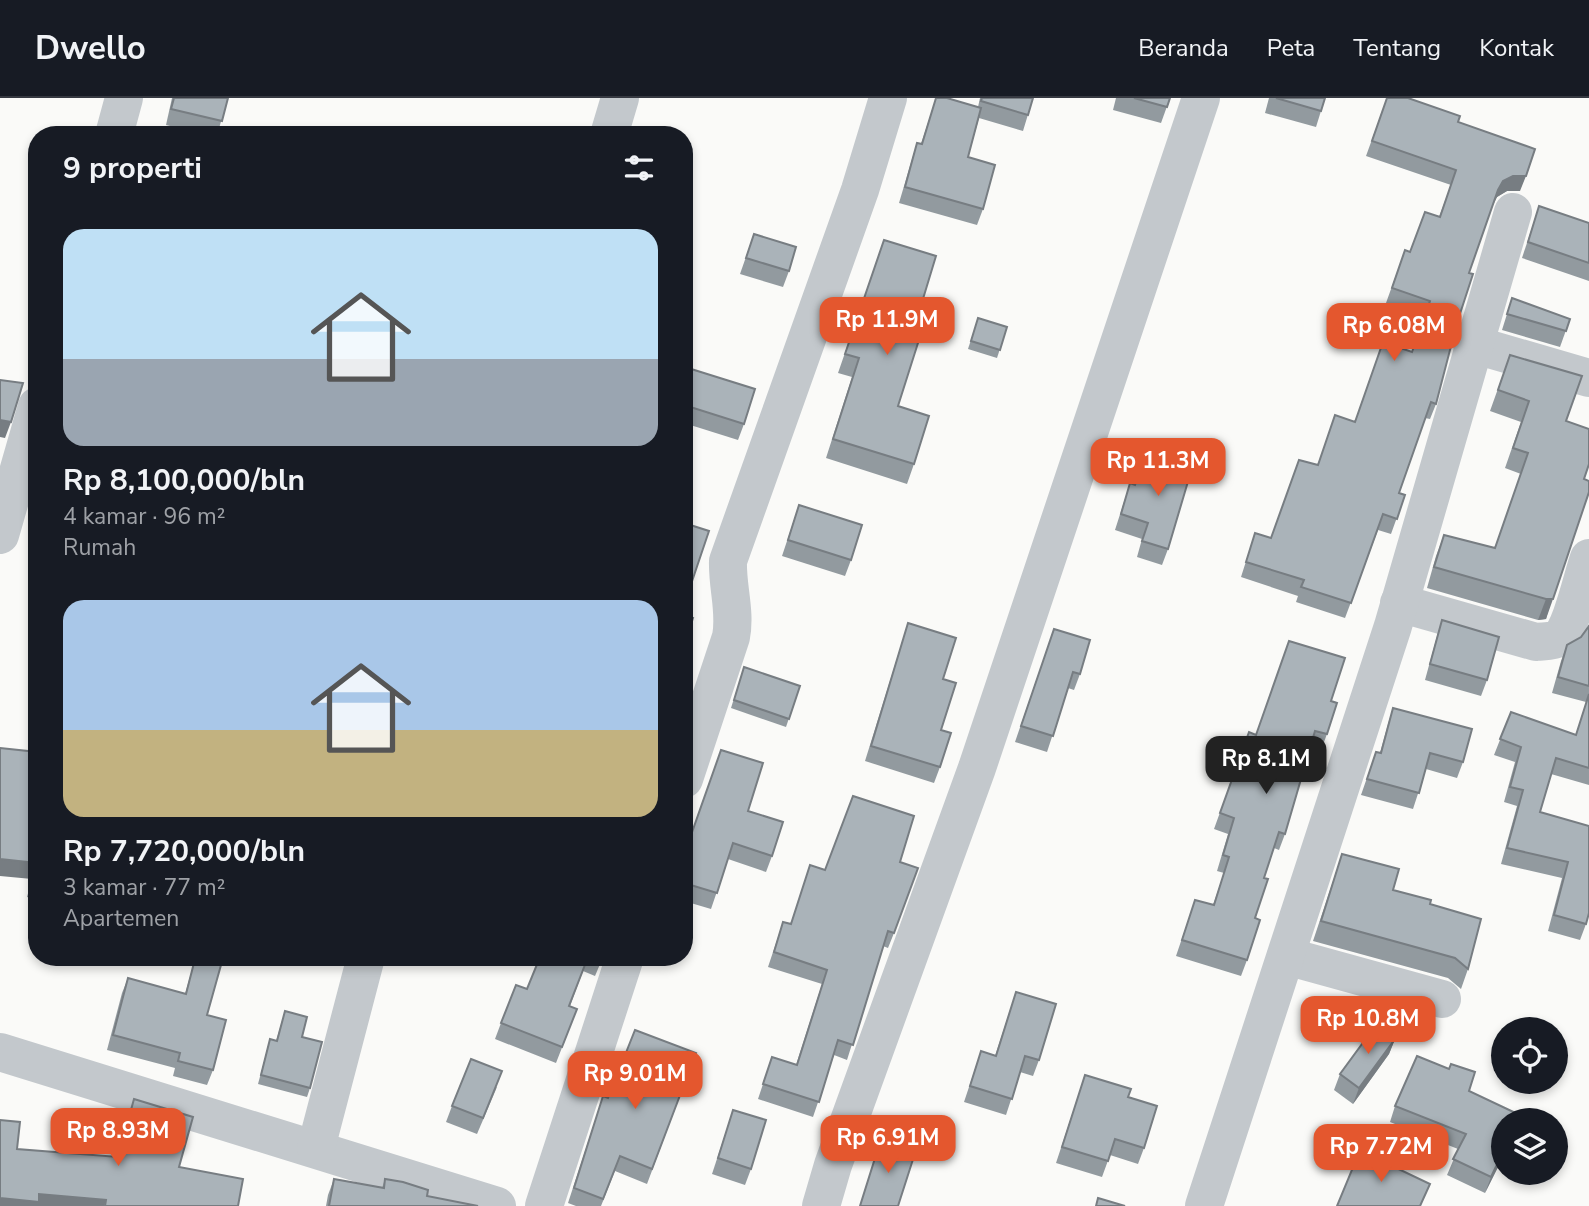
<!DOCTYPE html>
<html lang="id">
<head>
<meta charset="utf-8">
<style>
	:root { --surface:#171b24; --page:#20242c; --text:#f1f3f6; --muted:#9ea1a6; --line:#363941; --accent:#e4572e }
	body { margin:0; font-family:"Nunito Sans",sans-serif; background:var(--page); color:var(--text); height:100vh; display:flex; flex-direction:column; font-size:26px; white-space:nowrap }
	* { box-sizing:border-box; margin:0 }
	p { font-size:23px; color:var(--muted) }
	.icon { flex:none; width:38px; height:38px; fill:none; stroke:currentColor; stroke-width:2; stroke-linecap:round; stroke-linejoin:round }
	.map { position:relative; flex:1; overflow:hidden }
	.sheet { position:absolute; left:28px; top:28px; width:665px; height:840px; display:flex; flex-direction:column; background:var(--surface); border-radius:28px; box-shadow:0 4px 10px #0003 }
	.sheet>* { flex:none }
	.fabs { position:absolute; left:1491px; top:919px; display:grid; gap:14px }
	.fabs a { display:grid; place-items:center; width:77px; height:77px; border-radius:50%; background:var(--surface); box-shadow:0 4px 10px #0003; font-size:35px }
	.price { position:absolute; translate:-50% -60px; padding:0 16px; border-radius:14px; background:var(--accent); color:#fff; font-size:23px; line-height:46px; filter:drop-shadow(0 2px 4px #0008) }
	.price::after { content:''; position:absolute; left:50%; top:42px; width:21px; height:16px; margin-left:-10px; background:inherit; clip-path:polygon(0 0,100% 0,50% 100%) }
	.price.on { background:#222; color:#fff }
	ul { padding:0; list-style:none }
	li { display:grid; align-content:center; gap:14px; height:371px; padding:0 35px }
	li span { display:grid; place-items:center; height:217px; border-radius:21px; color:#555 }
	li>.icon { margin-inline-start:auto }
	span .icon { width:126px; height:126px; fill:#fffc; stroke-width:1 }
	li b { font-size:30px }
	h2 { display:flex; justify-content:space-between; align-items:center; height:84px; padding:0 35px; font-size:30px }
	header { display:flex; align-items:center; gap:42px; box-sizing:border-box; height:98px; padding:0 35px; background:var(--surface); border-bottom:2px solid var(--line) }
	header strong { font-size:33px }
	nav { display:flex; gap:38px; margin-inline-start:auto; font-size:24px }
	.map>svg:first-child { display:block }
</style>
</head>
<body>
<header>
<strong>Dwello</strong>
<nav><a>Beranda</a><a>Peta</a><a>Tentang</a><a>Kontak</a></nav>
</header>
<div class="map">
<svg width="1589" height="1108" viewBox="0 0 1589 1108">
	<rect width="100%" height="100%" fill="#fafaf8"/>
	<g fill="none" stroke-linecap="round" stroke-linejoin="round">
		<g stroke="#c3c8cc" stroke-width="38">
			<path d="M114,37l10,-37"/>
			<path d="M609,37l11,-37"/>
			<path d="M1472,246l117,34"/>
			<path d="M0,437l37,-129"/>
			<path d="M1399,505l137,39c7,-1 16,0 23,-4 12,-8 24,-64 30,-80"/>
			<path d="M684,681l47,-142c5,-26 -4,-50 -3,-76l132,-371 28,-92"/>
			<path d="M1286,858l156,43"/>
			<path d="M0,954l497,154"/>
			<path d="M316,1050l50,-191"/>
			<path d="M544,1108l81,-249"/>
			<path d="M821,1108l12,-41 144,-397 224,-670"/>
			<path d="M1204,1108l189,-580 120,-414"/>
		</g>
	</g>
	<g fill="#929a9f">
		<path d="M172,0h56l-11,37h-11l-40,-10z"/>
		<path d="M936,0l42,9 2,-9h53l-10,33 -44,-13 -11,39 15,52 -6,16 -78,-22 13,-44 5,-16 4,1z"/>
		<path d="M1116,0h54l-9,25 -48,-13z"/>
		<path d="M1269,0h56l-9,29 -51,-14z"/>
		<path d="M1387,0l71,24 62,69h-13l-10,6 -4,8 -24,68 -33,131 -6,15 -5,-1 -26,75 6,2 -14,39 -13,-4 -33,88 -49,-16 2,-6 -57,-19 14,-44 16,5 46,-73 95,-113 12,-35 -38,-14 19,-53 5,2 29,-35 12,-32 -85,-29z"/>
		<path d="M1539,108l50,17v58l-67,-23z"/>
		<path d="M754,136l35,37 -6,16 -43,-13z"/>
		<path d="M884,142l32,82 -18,84 16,58 -7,20 -81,-26 26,-81 -14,-4z"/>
		<path d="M1512,200l58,21 -10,28 -58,-17z"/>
		<path d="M978,220l29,9 -10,31 -29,-9z"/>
		<path d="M1510,257l56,66 18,58 -38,140 -8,1 -111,-32 9,-32 8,-21 51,13 26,-74 -16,-6 16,-46 -31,-11z"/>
		<path d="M684,280l60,46 -6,16 -54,-17z"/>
		<path d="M1130,385l38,66 -6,16 -25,-8 5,-18 -27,-9z"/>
		<path d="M799,407l52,55 -6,16 -63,-20z"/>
		<path d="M1442,522l45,60 -6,16 -56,-16 12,-44z"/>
		<path d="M908,525l35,56 -3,88 -6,16 -69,-22z"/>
		<path d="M1589,527v160l-38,-11 -11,38 49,14 -3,98 -6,16 -32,-9 14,-53 -61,-14 16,-58 -13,-4 11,-40 -21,-7 17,-43 65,23 10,-33 -34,-9 9,-32 6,-16 14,-8z"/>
		<path d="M1054,531l26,45 -6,16 -6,-2 -21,64 -32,-10z"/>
		<path d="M744,569l56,19 -14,41 -55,-19z"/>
		<path d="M1331,603l-4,33 -6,16 -11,-3 -25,87 -6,16 -5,-2 -10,30 -17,82 -6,16 -65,-20 19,-56 18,5 11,-32 -7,-2 11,-37 -14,-5 35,-97 7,3z"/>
		<path d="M1393,610l70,54 -6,16 -31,-9 -13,40 -52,-14 15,-43 4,1 8,-29z"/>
		<path d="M37,654v148l-10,-3 5,-18z"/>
		<path d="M748,713l24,45 -6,16 -38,-13 -17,50 -27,-8v-47z"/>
		<path d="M1342,756l51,36 37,14 38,65 -7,20 -13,-11 -135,-37z"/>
		<path d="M900,764l-6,71 -6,15 -5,-2 -36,114 -13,-5 -21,62 -55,-18 14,-42 24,8 26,-81 -54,-17 15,-45 8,2 19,-59 15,5z"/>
		<path d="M540,859h63l-8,19 -12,-5 -13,35 7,3 -21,54 -61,-24 6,-16 26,-34z"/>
		<path d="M195,861l12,56 6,55 -6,15 -34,-9 2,-8 -68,-18 15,-57 6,-15 57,16z"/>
		<path d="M1016,894l23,68 -6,16 -13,-4 -14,43 -42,-13 17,-51 14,5z"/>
		<path d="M285,913l17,26 8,51 -3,9 -49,-13 12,-45 6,2z"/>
		<path d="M1395,941l-6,15 -36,50 -19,-14 6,-16z"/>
		<path d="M696,955l-49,131 -32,-13 -14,35h-25l-8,-3 35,-107 5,2z"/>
		<path d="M1085,977l43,22 16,51 -6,16 -28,-9 -8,22 -46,-14z"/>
		<path d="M497,989l-20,47 -31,-12 6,-16z"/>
		<path d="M1469,993l34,66 -18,36 -38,-18 11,-26 -68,-27 5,-16z"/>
		<path d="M134,1001l45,68 59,39h-238l17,-57 100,8 12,-42z"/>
		<path d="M733,1012l18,59 -6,16 -33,-11z"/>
		<path d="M334,1081l48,9 3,-9 42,17 51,10h-152l2,-11z"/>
	</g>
	<g fill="#777d82">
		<path d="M1513,78h13l-6,15h-13l-10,6 -5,9 6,-16 5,-9z"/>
		<path d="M0,322l11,2 -6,16 -5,-1z"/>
		<path d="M1546,501h7l-7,20 -8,1z"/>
		<path d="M0,761l37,4v1l-5,15 -32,-3z"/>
		<path d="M1395,941l-6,15 -36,50 6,-16z"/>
		<path d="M1503,1054v5l-18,36 6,-16z"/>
		<path d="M39,1096l67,6 -2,6h-104v-8z"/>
	</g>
	<g fill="#aab3b9" stroke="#777d82" stroke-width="2">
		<path d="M174,0h54l-6,23 -51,-12z"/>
		<path d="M936,0h11l34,10 -13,49 27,8 -12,44 -78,-22 12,-44 5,1z"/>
		<path d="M982,0h51l-5,17 -47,-14z"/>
		<path d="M1134,0h36l-3,9z"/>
		<path d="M1276,0h49l-4,13z"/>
		<path d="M1387,0h21l52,18 -2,6 77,27 -9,27h-13l-10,5 -5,9 -29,83 4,1 -16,49 -21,81 -5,-2 -32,91 6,2 -8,24 -14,-5 -32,89 -50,-16 3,-7 -58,-18 9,-29 16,5 28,-78 19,5 17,-50 20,7 28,-80 29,10 18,-51 -38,-13 13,-38 5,2 15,-40 15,5 16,-47 -84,-29z"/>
		<path d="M1539,108l50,17v40l-61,-21z"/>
		<path d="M754,136l42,13 -7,24 -43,-13z"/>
		<path d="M884,142l52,16 -20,66 8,2 -26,82 31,10 -15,48 -81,-25 26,-81 -14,-4z"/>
		<path d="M684,147l6,2 -6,17z"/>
		<path d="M1512,200l58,21 -4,12 -59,-17z"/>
		<path d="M978,220l29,9 -7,23 -29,-9z"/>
		<path d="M1510,257l72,21 -16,45 23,8v35l-5,15 5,2v11l-36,107h-7l-112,-32 10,-32 51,13 33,-95 -15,-5 16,-47 -31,-11z"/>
		<path d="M688,270l67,21 -11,35 -60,-19v-26z"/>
		<path d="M0,282l23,3 -12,39 -11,-2z"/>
		<path d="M1145,356l47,14 -24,81 -26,-8 6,-18 -27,-9 9,-31 5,2z"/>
		<path d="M799,407l63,20 -11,35 -63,-20z"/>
		<path d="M684,425l25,8 -25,74z"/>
		<path d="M684,517l9,3 -9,29z"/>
		<path d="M1442,522l57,17 -12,43 -57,-16z"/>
		<path d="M908,525l48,15 -13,41 13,4 -15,47 10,3 -11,34 -69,-21z"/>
		<path d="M1589,528v60l-31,-9 9,-32 14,-8z"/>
		<path d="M1054,531l36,11 -10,34 -7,-2 -20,64 -32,-10z"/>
		<path d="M1289,543l56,17 -14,43 6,2 -10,31 -12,-3 -30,103 -6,-2 -15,46 4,1 -13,39 5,2 -13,40 -65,-20 13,-40 19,5 15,-48 -6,-2 11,-37 -14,-5 29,-81 7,3z"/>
		<path d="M744,569l56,19 -11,33 -55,-19z"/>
		<path d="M1589,596v74l-33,-10 -16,54 49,14v87l-3,11 -32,-9 14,-53 -61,-14 16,-58 -13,-3 11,-40 -21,-8 11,-27 65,23z"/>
		<path d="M1393,610l79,21 -9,33 -33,-9 -11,40 -52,-14 9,-27 5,1z"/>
		<path d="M0,650l37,4v111l-37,-4z"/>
		<path d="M721,652l42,13 -15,48 35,11 -11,34 -39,-13 -16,50 -33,-10v-28z"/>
		<path d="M853,698l61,20 -14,46 18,6 -24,65 -6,-2 -35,114 -15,-5 -19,62 -56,-18 9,-27 25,8 30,-95 -53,-18 9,-30 8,2 19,-59 15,5z"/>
		<path d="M1342,756l57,15 -6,21 38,10 -1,4 51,15 -13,50 -13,-11 -134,-37z"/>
		<path d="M37,767v17l-4,-1z"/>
		<path d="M540,859h48l-19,49 8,3 -15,38 -61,-24 15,-38 11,4z"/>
		<path d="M195,861l26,6 -14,50 19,5 -13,50 -35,-9 2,-8 -67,-18 15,-57 58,16z"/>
		<path d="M1016,894l40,12 -17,56 -14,-4 -13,43 -42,-13 11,-35 15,5z"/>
		<path d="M285,913l22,6 -5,20 20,5 -12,46 -49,-13 9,-36 7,2z"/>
		<path d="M1376,927l19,14 -36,49 -19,-14z"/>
		<path d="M635,932l61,23 -44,116 -32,-13 -17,43 -29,-11 29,-92 5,2z"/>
		<path d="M1417,958l32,13 2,-5 24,8 -6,19 53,25 -2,4h-17v32l-12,25 -38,-18 13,-25 -71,-28z"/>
		<path d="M471,961l31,12 -19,47 -31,-12z"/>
		<path d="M1085,977l46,14 -3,8 29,9 -13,42 -29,-9 -7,22 -46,-14z"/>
		<path d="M134,1001l59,18 -14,50 64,12 -5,27h-133l1,-6 -67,-6v8l-39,-4v-78l20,2 -3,27 101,8z"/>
		<path d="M733,1012l33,10 -15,49 -33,-11z"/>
		<path d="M881,1041l35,11 -18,56h-38z"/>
		<path d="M1361,1050l31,13 -2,4 40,19 -10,22h-83z"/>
		<path d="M334,1081l50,9 1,-9 18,3 25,8 -1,6 51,10h-149z"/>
		<path d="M1098,1100l27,8h-29z"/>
	</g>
</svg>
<div class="fabs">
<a><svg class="icon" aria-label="locate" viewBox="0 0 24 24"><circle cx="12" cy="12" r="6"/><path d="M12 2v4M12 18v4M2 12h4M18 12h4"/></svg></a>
<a><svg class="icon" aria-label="layers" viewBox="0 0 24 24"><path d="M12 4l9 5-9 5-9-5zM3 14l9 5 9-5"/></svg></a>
</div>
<b class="price" style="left:887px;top:259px">Rp 11.9M</b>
<b class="price" style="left:1394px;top:265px">Rp 6.08M</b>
<b class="price" style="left:1158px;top:400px">Rp 11.3M</b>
<b class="price on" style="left:1266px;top:698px">Rp 8.1M</b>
<b class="price" style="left:1368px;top:958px">Rp 10.8M</b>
<b class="price" style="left:635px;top:1013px">Rp 9.01M</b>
<b class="price" style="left:118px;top:1070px">Rp 8.93M</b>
<b class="price" style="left:888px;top:1077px">Rp 6.91M</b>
<b class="price" style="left:1381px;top:1086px">Rp 7.72M</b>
<section class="sheet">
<h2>9 properti<svg class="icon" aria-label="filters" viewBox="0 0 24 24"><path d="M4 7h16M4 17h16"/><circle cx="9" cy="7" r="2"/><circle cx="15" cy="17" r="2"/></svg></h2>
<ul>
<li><span style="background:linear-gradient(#bfe0f5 60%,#9aa5b1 0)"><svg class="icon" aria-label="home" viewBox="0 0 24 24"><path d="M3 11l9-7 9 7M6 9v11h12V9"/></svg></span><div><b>Rp 8,100,000/bln</b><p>4 kamar · 96 m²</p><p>Rumah</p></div></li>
<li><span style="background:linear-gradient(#a9c7e8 60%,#c2b280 0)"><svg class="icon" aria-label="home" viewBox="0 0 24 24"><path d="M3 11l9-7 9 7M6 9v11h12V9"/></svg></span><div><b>Rp 7,720,000/bln</b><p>3 kamar · 77 m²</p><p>Apartemen</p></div></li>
</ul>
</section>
</div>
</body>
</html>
